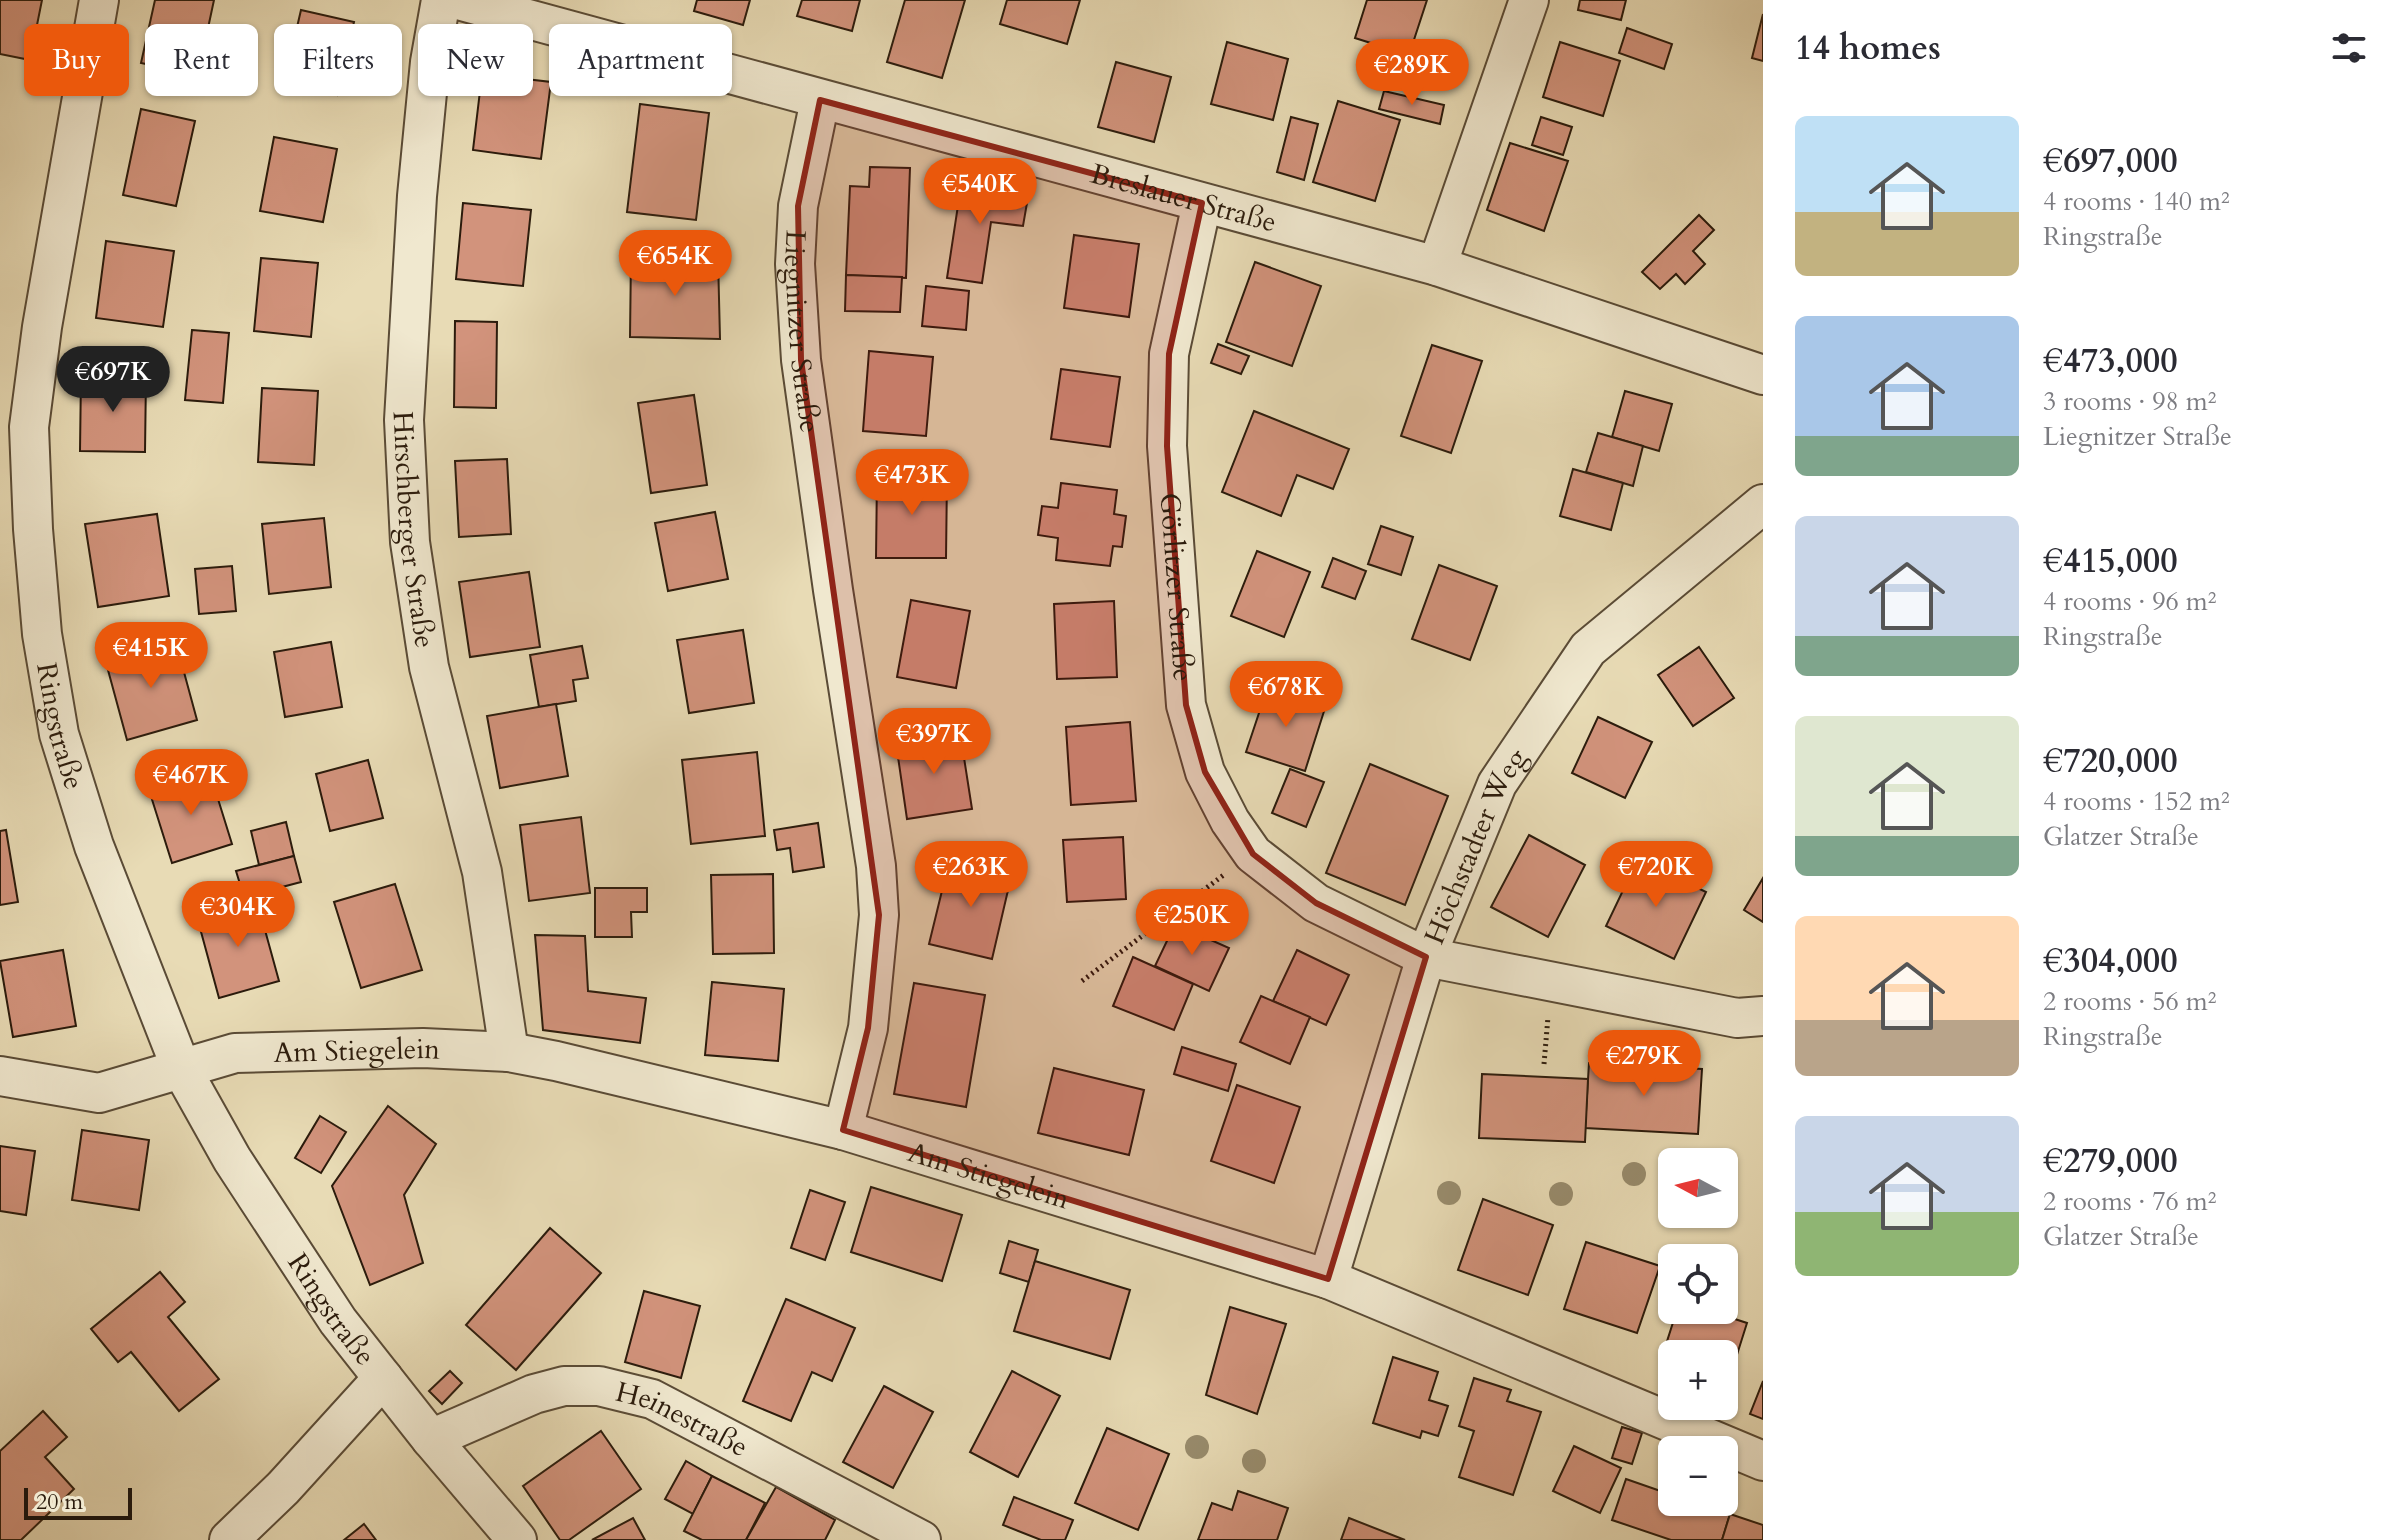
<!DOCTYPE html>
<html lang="en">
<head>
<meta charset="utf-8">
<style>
	:root { --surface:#fff; --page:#f2f2f3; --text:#2b2b33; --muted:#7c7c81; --accent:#ea580c }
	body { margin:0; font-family:Cardo,serif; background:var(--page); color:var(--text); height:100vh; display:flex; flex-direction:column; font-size:30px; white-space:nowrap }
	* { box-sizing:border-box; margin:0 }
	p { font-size:26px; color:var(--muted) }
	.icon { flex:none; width:44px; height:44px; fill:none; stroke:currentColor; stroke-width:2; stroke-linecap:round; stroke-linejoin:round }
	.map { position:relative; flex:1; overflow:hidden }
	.details { display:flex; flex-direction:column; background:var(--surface); width:640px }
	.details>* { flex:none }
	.guide { position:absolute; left:24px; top:24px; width:760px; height:72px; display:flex; gap:16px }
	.needle { width:52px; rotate:277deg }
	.buttons { position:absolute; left:1658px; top:1148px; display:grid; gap:16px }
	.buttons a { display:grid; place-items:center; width:80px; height:80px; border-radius:12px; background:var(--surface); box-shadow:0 2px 6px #0004; font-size:40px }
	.scale { position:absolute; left:24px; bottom:20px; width:108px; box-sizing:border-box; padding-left:8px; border:4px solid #2b1b0c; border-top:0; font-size:22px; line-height:28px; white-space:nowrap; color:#2b1b0c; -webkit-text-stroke:6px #f0e8cf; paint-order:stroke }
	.price { position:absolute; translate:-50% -68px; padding:0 18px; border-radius:28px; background:var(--accent); color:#fff; font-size:26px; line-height:52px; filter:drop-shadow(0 2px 4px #0008) }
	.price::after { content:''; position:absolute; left:50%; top:48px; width:24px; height:18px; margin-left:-12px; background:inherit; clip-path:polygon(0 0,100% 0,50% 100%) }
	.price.selected { background:#222; color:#fff }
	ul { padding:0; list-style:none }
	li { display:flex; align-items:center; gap:24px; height:200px; padding:0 32px }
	li span { display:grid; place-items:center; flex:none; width:224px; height:160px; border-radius:12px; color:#555 }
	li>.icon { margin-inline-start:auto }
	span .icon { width:96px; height:96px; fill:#fffc; stroke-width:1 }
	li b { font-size:34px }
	h2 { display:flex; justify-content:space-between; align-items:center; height:96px; padding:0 32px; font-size:34px }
	.tag { padding:0 28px; border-radius:12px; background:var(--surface); box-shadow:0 2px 6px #0004; font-size:28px; line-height:72px }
	.tag.selected { background:var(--accent); color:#fff }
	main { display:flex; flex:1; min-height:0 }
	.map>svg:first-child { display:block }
</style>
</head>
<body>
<main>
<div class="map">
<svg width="1763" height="1540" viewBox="0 0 1763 1540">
	<rect width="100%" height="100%" fill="#e8dbb5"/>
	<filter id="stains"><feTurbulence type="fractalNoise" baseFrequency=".0025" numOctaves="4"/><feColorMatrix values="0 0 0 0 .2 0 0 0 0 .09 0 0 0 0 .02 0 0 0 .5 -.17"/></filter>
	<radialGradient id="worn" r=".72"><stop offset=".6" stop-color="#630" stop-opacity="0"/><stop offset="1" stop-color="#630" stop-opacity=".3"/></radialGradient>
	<g fill="#d2937c" stroke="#2b1b0c" stroke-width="2">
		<path d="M0,0h42l-12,60 -30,-6z"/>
		<path d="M155,0h59l-16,75 -57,-12z"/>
		<path d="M697,0h53l-7,25 -49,-14z"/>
		<path d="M802,0h58l-8,31 -55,-15z"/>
		<path d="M905,0h60l-23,78 -55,-16z"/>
		<path d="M1007,0h73l-13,44 -67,-20z"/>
		<path d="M1367,0h60l-18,55 -54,-17z"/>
		<path d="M1580,0h46l-5,20 -43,-10z"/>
		<path d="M301,10l53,12 -17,73 -53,-12z"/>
		<path d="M1763,14v47l-11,-3z"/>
		<path d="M1627,28l45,16 -8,25 -45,-16z"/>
		<path d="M1227,42l61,17 -15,61 -62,-16z"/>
		<path d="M1560,42l60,19 -17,55 -60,-19z"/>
		<path d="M1116,62l55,15 -17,65 -56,-15z"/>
		<path d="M482,74l69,8 -10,77 -68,-9z"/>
		<path d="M1384,91l60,14 -4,19 -61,-15z"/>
		<path d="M1338,101l62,19 -25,81 -62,-19z"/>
		<path d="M640,104l69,9 -13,107 -69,-8z"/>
		<path d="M141,109l54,12 -19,85 -53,-11z"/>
		<path d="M1291,117l27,7 -14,56 -27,-8z"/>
		<path d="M1541,117l31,10 -9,28 -31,-10z"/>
		<path d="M274,137l63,12 -14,73 -63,-11z"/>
		<path d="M1510,143l58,18 -24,70 -57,-21z"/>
		<path d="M870,167l40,1 -4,110 -60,-3 4,-89 19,1z"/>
		<path d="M962,179l43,7 -1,8 24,3 -5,29 -32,-4 -9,61 -35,-5z"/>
		<path d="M463,203l68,7 -8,76 -67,-7z"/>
		<path d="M1699,215l15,15 -21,21 12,13 -20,20 -9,-10 -16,15 -18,-17z"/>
		<path d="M1074,235l65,9 -10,73 -65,-9z"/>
		<path d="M106,241l68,10 -11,76 -67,-9z"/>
		<path d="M631,256l87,2 2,81 -90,-2z"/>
		<path d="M261,258l57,5 -7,74 -57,-6z"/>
		<path d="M1255,262l66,24 -29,80 -66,-24z"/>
		<path d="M846,275l56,2 -2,35 -55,-1z"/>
		<path d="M926,286l43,5 -3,39 -44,-4z"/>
		<path d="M455,321l42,1 -1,86 -42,-1z"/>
		<path d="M192,330l37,3 -6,70 -38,-3z"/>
		<path d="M1218,344l31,12 -8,18 -30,-11z"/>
		<path d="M1432,345l50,16 -31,92 -50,-17z"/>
		<path d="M869,351l64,6 -7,79 -63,-5z"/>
		<path d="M1061,369l59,8 -10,70 -59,-8z"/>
		<path d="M81,375l65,1 -1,76 -65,-1z"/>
		<path d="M262,388l56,3 -4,74 -56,-3z"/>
		<path d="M1625,391l47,13 -13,47 -47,-14z"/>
		<path d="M694,395l13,90 -56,8 -13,-90z"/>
		<path d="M1254,411l95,38 -16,40 -36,-14 -16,41 -59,-24z"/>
		<path d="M1598,433l45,13 -10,40 -47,-14z"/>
		<path d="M507,459l4,75 -52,3 -4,-76z"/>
		<path d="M1573,469l50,14 -12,47 -51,-14z"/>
		<path d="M877,476h70l-1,82h-70z"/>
		<path d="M1061,483l56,7 -3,24 12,2 -4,31 -9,-1 -3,20 -54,-6 2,-22 -20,-3 4,-29 16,2z"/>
		<path d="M715,512l13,67 -60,12 -13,-68z"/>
		<path d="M157,514l12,82 -71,11 -13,-83z"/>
		<path d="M324,518l7,69 -62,7 -7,-70z"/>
		<path d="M1381,526l32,11 -12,38 -33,-11z"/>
		<path d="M1257,551l53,21 -26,65 -53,-21z"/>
		<path d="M1333,558l33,13 -11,28 -33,-12z"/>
		<path d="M1439,565l58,21 -27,74 -58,-21z"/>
		<path d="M232,566l4,45 -37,3 -4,-45z"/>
		<path d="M529,572l11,75 -70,10 -11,-75z"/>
		<path d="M911,600l59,11 -14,77 -59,-11z"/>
		<path d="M1114,601l3,76 -60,2 -3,-75z"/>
		<path d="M743,630l11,73 -65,10 -12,-73z"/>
		<path d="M175,639l22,81 -70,20 -22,-81z"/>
		<path d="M331,642l11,65 -57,10 -11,-65z"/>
		<path d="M582,646l6,32 -15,2 3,21 -37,6 -9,-52z"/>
		<path d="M1699,647l35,51 -41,28 -35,-51z"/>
		<path d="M1268,686l58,19 -21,66 -59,-19z"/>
		<path d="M556,704l12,72 -68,12 -13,-72z"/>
		<path d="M1598,717l54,25 -27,56 -53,-25z"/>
		<path d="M1130,722l6,79 -65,4 -5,-78z"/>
		<path d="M960,732l12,77 -65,10 -11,-76z"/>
		<path d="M757,752l8,84 -74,8 -9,-84z"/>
		<path d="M368,760l15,58 -53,13 -14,-57z"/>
		<path d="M1370,764l78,32 -43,109 -79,-32z"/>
		<path d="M1290,769l34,13 -18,45 -34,-14z"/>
		<path d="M209,770l23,74 -60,19 -23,-73z"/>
		<path d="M581,817l9,76 -61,8 -9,-76z"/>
		<path d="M286,822l8,34 -35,9 -8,-34z"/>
		<path d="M818,823l6,44 -31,5 -3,-24 -13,2 -3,-20z"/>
		<path d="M6,830l12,72 -18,3v-74z"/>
		<path d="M1529,835l56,30 -37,72 -57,-30z"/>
		<path d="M1123,837l3,62 -59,3 -4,-62z"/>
		<path d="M294,856l7,26 -57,15 -8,-26z"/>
		<path d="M950,858l62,15 -20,86 -63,-15z"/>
		<path d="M1638,859l68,33 -32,67 -68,-33z"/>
		<path d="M773,874l1,79 -61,1 -2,-79z"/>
		<path d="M1763,878v44l-19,-12z"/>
		<path d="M395,884l27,86 -61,18 -27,-86z"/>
		<path d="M595,888h52v24h-16l1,25h-37z"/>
		<path d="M257,901l22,80 -60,17 -22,-81z"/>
		<path d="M1175,924l54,24 -20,43 -54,-25z"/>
		<path d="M535,935l50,1 3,55 58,7 -6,45 -97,-13z"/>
		<path d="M63,950l13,76 -63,11 -13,-76z"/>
		<path d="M1297,950l52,25 -23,50 -53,-24z"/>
		<path d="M1133,957l60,27 -19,46 -61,-24z"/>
		<path d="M712,982l72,7 -6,72 -73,-6z"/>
		<path d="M914,983l71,12 -19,112 -72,-13z"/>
		<path d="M1261,996l49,21 -20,47 -50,-22z"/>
		<path d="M1182,1047l54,17 -8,27 -54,-17z"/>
		<path d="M1589,1063l113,6 -4,65 -113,-6z"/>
		<path d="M1054,1068l90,22 -15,65 -91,-22z"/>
		<path d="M1482,1074l106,5 -3,63 -106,-4z"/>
		<path d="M1237,1085l63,22 -26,76 -63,-22z"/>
		<path d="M388,1106l48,38 -32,51 19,68 -53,22 -38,-99z"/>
		<path d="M320,1116l26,16 -25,41 -26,-15z"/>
		<path d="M82,1130l67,10 -10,70 -67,-10z"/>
		<path d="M0,1146l35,5 -9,64 -26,-4z"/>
		<path d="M871,1187l91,28 -20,66 -91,-29z"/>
		<path d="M810,1190l35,12 -20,58 -34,-12z"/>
		<path d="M1483,1199l70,26 -25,70 -70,-25z"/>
		<path d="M550,1228l51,45 -85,97 -50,-45z"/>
		<path d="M1009,1241l29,9 -9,32 -29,-9z"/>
		<path d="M1586,1242l74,24 -23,67 -73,-24z"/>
		<path d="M1035,1261l95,29 -20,69 -96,-28z"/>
		<path d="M160,1272l25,30 -17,15 51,62 -40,32 -48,-59 -13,10 -27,-33z"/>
		<path d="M644,1291l56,15 -19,72 -56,-16z"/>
		<path d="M786,1299l69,29 -23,53 -20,-9 -21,49 -48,-20z"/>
		<path d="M1230,1307l56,17 -29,90 -51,-19z"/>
		<path d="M1677,1310h30l40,13 -18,57 -5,-2v-24h-52v7l-10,-4z"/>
		<path d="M1393,1357l45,15 -9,28 19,6 -10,30 -16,-5 -2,7 -47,-15z"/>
		<path d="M450,1371l12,12 -20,21 -13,-13z"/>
		<path d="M1012,1371l48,25 -42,81 -48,-25z"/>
		<path d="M1474,1378l37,12 -4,11 34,11 -28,83 -54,-18 15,-46 -15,-5z"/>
		<path d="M1763,1381v38l-13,-5z"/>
		<path d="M884,1386l49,26 -40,76 -50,-26z"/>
		<path d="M43,1411l24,26 -22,20 29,32 -53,51h-21v-89z"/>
		<path d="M1622,1427l20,6 -10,31 -20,-6z"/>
		<path d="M1107,1428l62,26 -31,76 -63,-27z"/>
		<path d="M601,1431l40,58 -72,51h-9l-37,-54z"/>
		<path d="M1574,1446l47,22 -21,45 -47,-22z"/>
		<path d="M686,1461l26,15 -19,38 -28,-15z"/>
		<path d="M712,1476l53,27 -19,37h-44l-18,-9z"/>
		<path d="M1626,1479l46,16v7h21l37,12 -8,26h-51l-59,-20z"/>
		<path d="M776,1487l59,33 -10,20h-79z"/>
		<path d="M1238,1491l50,17 -11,32h-79l14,-37 20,7z"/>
		<path d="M1014,1497l59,23 -8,20h-24l-38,-15z"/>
		<path d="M1730,1514l33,11v15h-41z"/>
		<path d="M633,1518l12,22h-53z"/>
		<path d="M1349,1518l56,22h-64z"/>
		<path d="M364,1524l12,16h-32z"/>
	</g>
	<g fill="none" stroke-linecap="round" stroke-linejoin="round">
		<g stroke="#5a4b36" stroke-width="42">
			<g id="minor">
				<path id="s1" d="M99,0l-57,327 -13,100 4,102 9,105 17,100 35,112 87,222 51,91 106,162 93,118 86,101"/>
				<path id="s2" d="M441,0l-11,62 -13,134 -13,224 6,122 19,125 53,205 27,180"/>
				<path id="s3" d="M458,0l979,266 326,109"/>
				<path id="s4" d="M820,100l-22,106 -3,58 6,96 32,230 43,276 3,49 -11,113 -25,102"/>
				<path id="s5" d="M1202,203l-33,151 -2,92 19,259 19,67 25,49 23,33 63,49 110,54 311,61 26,-2"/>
				<path d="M1437,266l92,-266"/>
				<path id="s6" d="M0,1076l99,17 136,-40 188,-5 86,4 47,9 287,69 485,149 435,182"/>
				<path id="s7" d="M1328,1279l98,-322 71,-173 91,-135 175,-145"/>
				<path id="s8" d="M431,1439l103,-45 30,-8h35l53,13 269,141"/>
				<path d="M229,1540l54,-52 100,-110"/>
			</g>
		</g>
		<g stroke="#2b1b0c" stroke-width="5" stroke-dasharray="2 4" stroke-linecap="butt">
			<path d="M1082,981l143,-107"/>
			<path d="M1641,1059l2,-23"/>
			<path d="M1544,1064l4,-47"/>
		</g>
		<use href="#minor" stroke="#f0e8cf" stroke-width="38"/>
	</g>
	<g fill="#988c6d">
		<circle cx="1634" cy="1174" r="12"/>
		<circle cx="1449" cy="1193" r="12"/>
		<circle cx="1561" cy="1194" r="12"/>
		<circle cx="1197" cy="1447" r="12"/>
		<circle cx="1254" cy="1461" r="12"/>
	</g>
	<path fill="#8f2418" fill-opacity="0.2" stroke="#8f2418" stroke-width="6" stroke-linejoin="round" d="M820,100l382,103 -33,151 -2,92 19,259 19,67 48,82 63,49 110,54 -98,322 -485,-149 25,-102 11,-113 -78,-555 -3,-154z"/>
	<g text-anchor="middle" stroke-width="7" stroke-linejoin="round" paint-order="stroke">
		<g font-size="28" fill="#2b1b0c" stroke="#f0e8cf">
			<text dy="10" stroke="none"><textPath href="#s3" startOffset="752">Breslauer Straße</textPath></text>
			<text dy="10" stroke="none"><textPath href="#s4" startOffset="234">Liegnitzer Straße</textPath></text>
			<text dy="10" stroke="none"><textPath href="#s2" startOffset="532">Hirschberger Straße</textPath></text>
			<text dy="10" stroke="none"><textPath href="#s5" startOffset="388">Görlitzer Straße</textPath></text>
			<text dy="10" stroke="none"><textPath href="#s1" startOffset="734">Ringstraße</textPath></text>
			<text dy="10" stroke="none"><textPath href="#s7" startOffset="458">Höchstadter Weg</textPath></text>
			<text dy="10" stroke="none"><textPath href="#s6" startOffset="364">Am Stiegelein</textPath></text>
			<text dy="10" stroke="none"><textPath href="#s6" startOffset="1012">Am Stiegelein</textPath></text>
			<text dy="10" stroke="none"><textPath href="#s1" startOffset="1382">Ringstraße</textPath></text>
			<text dy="10" stroke="none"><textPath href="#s8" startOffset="268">Heinestraße</textPath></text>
		</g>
	</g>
	<rect width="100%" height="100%" filter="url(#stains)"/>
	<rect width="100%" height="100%" fill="url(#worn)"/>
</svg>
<div class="buttons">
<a><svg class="needle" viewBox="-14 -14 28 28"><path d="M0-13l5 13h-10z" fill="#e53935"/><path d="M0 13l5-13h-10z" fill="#7c7c81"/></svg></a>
<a><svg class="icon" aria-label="locate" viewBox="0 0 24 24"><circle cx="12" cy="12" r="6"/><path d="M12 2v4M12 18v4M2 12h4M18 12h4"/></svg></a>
<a>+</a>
<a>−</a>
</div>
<div class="scale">20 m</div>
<b class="price" style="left:1412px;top:107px">€289K</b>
<b class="price" style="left:980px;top:226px">€540K</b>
<b class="price" style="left:675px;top:298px">€654K</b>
<b class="price selected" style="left:113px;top:414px">€697K</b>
<b class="price" style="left:912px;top:517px">€473K</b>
<b class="price" style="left:151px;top:690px">€415K</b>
<b class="price" style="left:1286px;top:729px">€678K</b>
<b class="price" style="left:934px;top:776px">€397K</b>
<b class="price" style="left:191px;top:817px">€467K</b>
<b class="price" style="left:971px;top:909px">€263K</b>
<b class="price" style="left:1656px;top:909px">€720K</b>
<b class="price" style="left:238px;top:949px">€304K</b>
<b class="price" style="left:1192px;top:957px">€250K</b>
<b class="price" style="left:1644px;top:1098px">€279K</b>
<div class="guide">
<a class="tag selected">Buy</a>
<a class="tag">Rent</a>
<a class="tag">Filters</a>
<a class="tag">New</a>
<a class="tag">Apartment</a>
</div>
</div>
<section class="details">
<h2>14 homes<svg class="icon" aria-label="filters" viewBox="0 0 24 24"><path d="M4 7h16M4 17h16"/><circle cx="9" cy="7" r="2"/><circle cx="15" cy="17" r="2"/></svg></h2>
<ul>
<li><span style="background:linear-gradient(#bfe0f5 60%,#c2b280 0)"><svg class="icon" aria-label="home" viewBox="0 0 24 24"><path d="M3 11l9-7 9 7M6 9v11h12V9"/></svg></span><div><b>€697,000</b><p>4 rooms · 140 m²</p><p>Ringstraße</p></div></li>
<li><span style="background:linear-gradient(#a9c7e8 75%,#7fa58c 0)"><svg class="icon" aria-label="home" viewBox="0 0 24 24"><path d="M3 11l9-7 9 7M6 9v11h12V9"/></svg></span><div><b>€473,000</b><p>3 rooms · 98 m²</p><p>Liegnitzer Straße</p></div></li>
<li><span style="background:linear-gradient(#c9d6e8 75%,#7fa58c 0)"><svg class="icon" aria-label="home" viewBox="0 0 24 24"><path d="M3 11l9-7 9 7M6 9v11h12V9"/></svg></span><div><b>€415,000</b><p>4 rooms · 96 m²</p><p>Ringstraße</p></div></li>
<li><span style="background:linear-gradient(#dfe7d0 75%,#7fa58c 0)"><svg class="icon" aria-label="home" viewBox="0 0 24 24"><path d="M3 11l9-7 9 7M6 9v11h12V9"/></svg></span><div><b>€720,000</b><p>4 rooms · 152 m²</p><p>Glatzer Straße</p></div></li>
<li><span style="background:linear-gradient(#ffd9b3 65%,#b9a48a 0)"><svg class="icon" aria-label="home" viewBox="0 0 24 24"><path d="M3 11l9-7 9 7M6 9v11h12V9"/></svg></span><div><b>€304,000</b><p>2 rooms · 56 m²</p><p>Ringstraße</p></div></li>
<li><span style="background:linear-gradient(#c9d6e8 60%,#8fb573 0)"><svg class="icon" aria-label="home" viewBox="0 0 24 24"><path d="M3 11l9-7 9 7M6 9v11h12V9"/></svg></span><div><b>€279,000</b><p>2 rooms · 76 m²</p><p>Glatzer Straße</p></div></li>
</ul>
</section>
</main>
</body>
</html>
